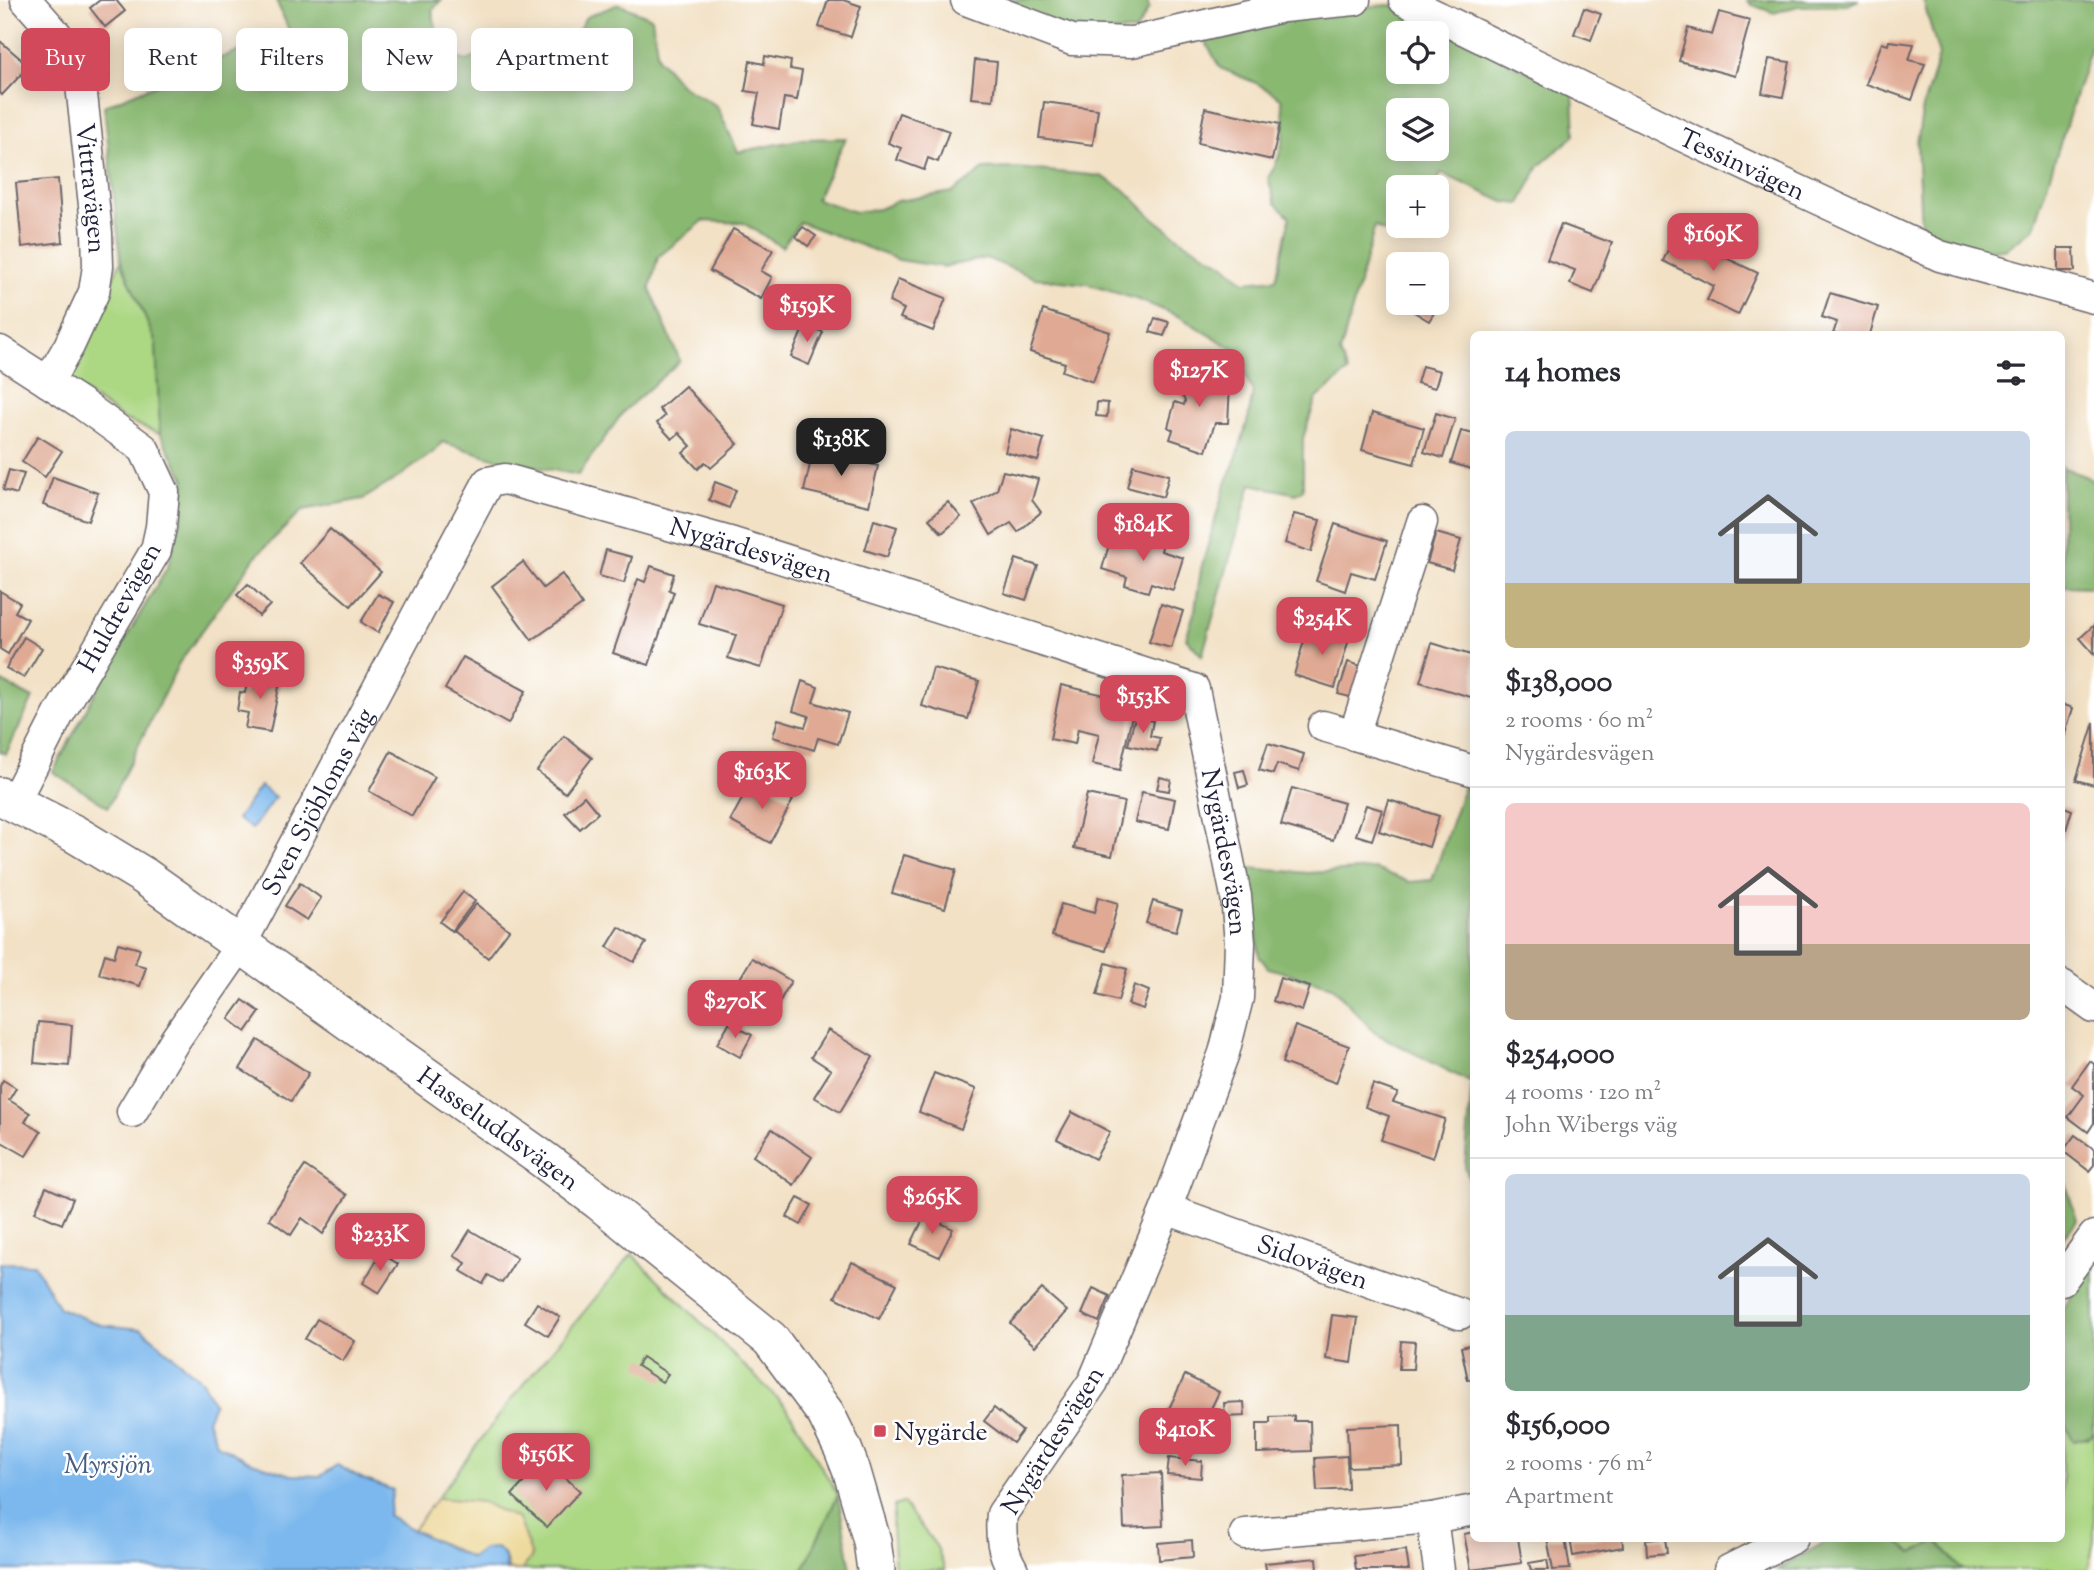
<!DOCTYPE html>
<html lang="en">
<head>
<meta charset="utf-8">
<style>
	:root { --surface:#fff; --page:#f2f2f3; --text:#2b2b33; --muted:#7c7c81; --line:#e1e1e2; --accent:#d1495b }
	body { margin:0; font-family:"Sorts Mill Goudy",serif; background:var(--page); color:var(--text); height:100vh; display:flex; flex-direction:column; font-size:26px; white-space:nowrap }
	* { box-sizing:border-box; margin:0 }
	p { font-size:23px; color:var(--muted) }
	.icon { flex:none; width:38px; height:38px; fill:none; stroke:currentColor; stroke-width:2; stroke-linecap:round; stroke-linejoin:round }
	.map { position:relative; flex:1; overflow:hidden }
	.panel { position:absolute; left:1470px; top:331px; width:595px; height:1211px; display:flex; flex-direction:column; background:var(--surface); border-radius:10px; box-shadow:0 4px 18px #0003 }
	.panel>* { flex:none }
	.hud { position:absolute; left:21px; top:28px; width:665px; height:63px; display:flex; gap:14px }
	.tools { position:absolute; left:1386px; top:21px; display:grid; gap:14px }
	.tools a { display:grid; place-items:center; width:63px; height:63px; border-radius:10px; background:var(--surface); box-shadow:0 4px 18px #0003; font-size:35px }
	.price { position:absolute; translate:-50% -60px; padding:0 16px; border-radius:14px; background:var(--accent); color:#fff; font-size:23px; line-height:46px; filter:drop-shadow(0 2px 4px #0008) }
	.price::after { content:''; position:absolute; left:50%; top:42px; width:21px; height:16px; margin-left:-10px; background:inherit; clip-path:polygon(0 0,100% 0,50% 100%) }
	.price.on { background:#222; color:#fff }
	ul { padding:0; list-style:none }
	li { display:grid; align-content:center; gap:14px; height:371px; padding:0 35px }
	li+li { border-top:2px solid var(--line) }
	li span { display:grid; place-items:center; height:217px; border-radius:10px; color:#555 }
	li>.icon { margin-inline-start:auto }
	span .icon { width:126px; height:126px; fill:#fffc; stroke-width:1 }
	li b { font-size:30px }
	h2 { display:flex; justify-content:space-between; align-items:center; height:84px; padding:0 35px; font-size:30px }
	.pill { padding:0 24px; border-radius:10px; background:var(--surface); box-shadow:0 4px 18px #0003; font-size:24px; line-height:63px }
	.pill.on { background:var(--accent); color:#fff }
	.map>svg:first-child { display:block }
</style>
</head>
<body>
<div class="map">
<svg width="2094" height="1570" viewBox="0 0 2094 1570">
	<rect width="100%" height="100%" fill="#fff"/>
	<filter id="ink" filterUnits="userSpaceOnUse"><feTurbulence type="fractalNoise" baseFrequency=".0143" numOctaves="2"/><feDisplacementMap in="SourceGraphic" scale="14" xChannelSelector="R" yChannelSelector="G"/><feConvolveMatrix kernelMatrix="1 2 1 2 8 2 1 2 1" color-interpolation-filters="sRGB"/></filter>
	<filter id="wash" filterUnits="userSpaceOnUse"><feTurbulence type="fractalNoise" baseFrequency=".00686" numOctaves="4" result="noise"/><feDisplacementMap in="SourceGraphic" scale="28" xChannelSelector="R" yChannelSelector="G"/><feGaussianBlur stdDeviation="1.57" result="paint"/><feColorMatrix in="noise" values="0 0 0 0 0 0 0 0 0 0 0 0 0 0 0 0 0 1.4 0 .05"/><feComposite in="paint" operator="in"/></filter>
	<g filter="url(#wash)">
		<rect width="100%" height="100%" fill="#f2e1c5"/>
		<g fill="#acd783" stroke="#677c5f" stroke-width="2">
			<path d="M121,261l35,82 4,91 -36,-15 -54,-37 -1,-10z"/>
			<path d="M632,1254l155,154 51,87 -35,75h-297l1,-2 -94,-38 97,-129z"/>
			<path d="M2062,1419l12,22 15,-4 5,-4v108l-6,29h-124l-5,-3 -21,-26 -26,12 -18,-15h168z"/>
			<path d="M903,1503l34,44 8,23h-50l-3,-43 2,-21z"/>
		</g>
		<g fill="#89b871" stroke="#566d56" stroke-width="2" fill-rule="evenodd">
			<path d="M276,0h165l-9,10 10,44 25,7 44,-19 59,3 16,-28 33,-13 33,14 6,40 23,27 36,21 21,46 65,-13 43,-1 -30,61 39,13 24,-3 18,-8 56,-9 31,-23 32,-1 85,8 24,14 27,27 31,24 39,22 23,19 31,-3 14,-62 -15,-14 -7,-25c17,-27 19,-50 13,-80l-25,-15 -36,-15 -19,-35 86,-21 103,-7 183,88 2,42 -36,31 -19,38 -16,-2 -63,-29 -6,14h-37v39h32v4l-36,8 -19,-12 -35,127 8,19 -32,27 -13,39v51l-7,5 -45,-10 -49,172 -16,-18 9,-28 6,-41 23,-80 14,-36 10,-34 5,-27 -20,-43 -55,-33 -39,-16 -52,-16 -52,-6 -49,-20 -43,9 -44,-7 -99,-38 -18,25 -39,-24 -40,-2 -45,36 -8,32 30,72 -56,50 -46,64 -78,-15 -58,-18 -6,8 -37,27 -36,22 -60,11 -47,46 -77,107 -71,144 -55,-35 56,-105 59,-101 13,-47 4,-40 -25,-45 -4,-91 -35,-82 -17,-155 129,-53 59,-16zM1398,33h39v39h-39zM1398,110h39v39h-39z"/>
			<path d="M983,0h164l2,8 -13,23 -67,1z"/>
			<path d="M1747,0h112l-12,5 -49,1 -24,7 -22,-8z"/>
			<path d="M1923,0h171v38l-61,190 -28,22 -37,-2 -47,-20 -4,-85 6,-36 16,-52z"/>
			<path d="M2062,467l32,13v107l-32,-1z"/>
			<path d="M0,681l33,17 -27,56 -6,-2z"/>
			<path d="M1465,784l9,3 -1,401 -8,-21 7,-84 -97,-50 -43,-47 -64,-18 -9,-12 -10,-88 59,5 67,-4 35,13 22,-2z"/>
			<path d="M2062,1172l15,48 -14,19 -1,-1z"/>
			<path d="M2094,1264v169l-5,4 -15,4 -12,-22v-108z"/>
			<path d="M838,1495l13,75h-48z"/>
			<path d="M1832,1538h62l18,15 25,-12 22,26 5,3h-187z"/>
		</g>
		<path fill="#eeda9e" stroke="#887e6c" stroke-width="2" d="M437,1498l45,4 36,17 14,37 -10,14h-13l-4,-13 -22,-8 -11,9 -59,-28z"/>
		<g fill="#7bb8ed" stroke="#4e6d94" stroke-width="2">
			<path d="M260,786l15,11 -23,32 -15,-10z"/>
			<path d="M0,1263l34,1 25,44 42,17 41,4 60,52 12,23 -7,16 11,25 31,16 42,14 30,1 16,-11 26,14 30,11 -5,25 25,15 58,28 12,-9 14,-1 8,9 1,13h-506z"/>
		</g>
		<g id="blocks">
			<g fill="#dfa993">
				<path d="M100,0h16l9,11 -20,16 -15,-19z"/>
				<path d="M828,0h15l18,6 -10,31 -32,-10z"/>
				<path d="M1584,8l17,6 -10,26 -17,-6z"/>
				<path d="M1719,12l31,8 -15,56 -56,-15 9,-33 24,7z"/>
				<path d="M0,41l29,25 -27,29 -2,-2z"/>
				<path d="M1889,41l25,3 -5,16 16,4 -13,36 -46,-16 16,-41 6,2z"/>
				<path d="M765,56l26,5 -1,8 12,2 -5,29 -13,-2 -5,31 -26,-5 6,-31 -14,-2 5,-30 14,3z"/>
				<path d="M1769,59l21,3 -7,35 -21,-4z"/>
				<path d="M975,60l22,2 -4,38 -22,-2z"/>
				<path d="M1044,102l54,7 -5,36 -54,-7z"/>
				<path d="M1205,108l75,16 -8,36 -74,-17z"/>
				<path d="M899,113l50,18 -11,31 -10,-4 -4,12 -27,-10 4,-12 -13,-5z"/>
				<path d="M58,179l5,63 -41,5 -6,-64z"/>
				<path d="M1561,224l51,19 -19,50 -23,-9 5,-14 -28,-10z"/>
				<path d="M803,227l13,9 -8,10 -13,-10z"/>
				<path d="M733,229l40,21 -12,21 11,6 -11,22 -51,-28z"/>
				<path d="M1675,234l83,39 -20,42 -31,-15 7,-14 -51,-25z"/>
				<path d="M2058,248h16l1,23h-17z"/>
				<path d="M898,279l48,19 -13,33 -33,-13 4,-9 -15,-7z"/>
				<path d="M1437,292l7,5 -15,24 -30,-18h38z"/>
				<path d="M1830,293l48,14 -8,27h-37l4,-12 -15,-5z"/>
				<path d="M1043,310l67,22 -17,50 -31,-11 3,-8 -35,-11z"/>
				<path d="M1155,318l14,4 -5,14 -14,-4z"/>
				<path d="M805,324l18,8 -14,33 -18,-8z"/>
				<path d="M1206,365l13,21 11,-1 -2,38h-13l-9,28 -36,-12 3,-9 -5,-3 7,-25 9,3 1,-4 -11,-19z"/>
				<path d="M1422,366l18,5 -5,17 -18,-5z"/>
				<path d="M685,386l53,58 -27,24 -6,-6 -7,7 -15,-16 8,-7 -12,-13 -7,6 -15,-16 8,-7 -6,-7z"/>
				<path d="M1097,402l11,1 -1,14 -11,-1z"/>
				<path d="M1372,413l52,15 -10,36 -52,-14z"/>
				<path d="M1436,413l19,6 -12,39 -19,-6z"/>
				<path d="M1011,429l33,10 -6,22 -33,-9z"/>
				<path d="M1461,431l13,3v26l-3,9 -20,-6z"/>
				<path d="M38,436l24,15 -17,26 -23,-15z"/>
				<path d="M813,451l65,15 -9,40 -65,-15z"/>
				<path d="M1133,465l36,10 -6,22 -36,-10z"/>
				<path d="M9,470l15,4 -7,20 -14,-4z"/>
				<path d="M1003,471l35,8 -6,21 9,12 -23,20 -7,-9 -20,12 -18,-31 24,-14z"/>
				<path d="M53,477l45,16 -10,28 -45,-16z"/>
				<path d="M715,482l21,8 -7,18 -20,-8z"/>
				<path d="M948,502l13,15 -19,16 -13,-14z"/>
				<path d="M1294,514l26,6 -9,32 -26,-9z"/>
				<path d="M874,520l23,7 -10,30 -22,-7z"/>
				<path d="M1335,524l52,17 -12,38 -24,-7 -6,19 -29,-10z"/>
				<path d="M330,529l51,43 -30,34 -51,-43z"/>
				<path d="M1436,533l25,7 -9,30 -25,-7z"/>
				<path d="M1136,534l27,8 -2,9 22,7 -10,32 -22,-7 -3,9 -23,-7 2,-8 -25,-8 9,-31 22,7z"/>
				<path d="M606,550l26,7 -8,26 -25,-7z"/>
				<path d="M1016,559l22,7 -12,34 -22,-7z"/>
				<path d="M523,562l20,26 19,-14 20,31 -50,35 -40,-54z"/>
				<path d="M651,566l23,8 -5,16 5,2 -25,73 -36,-12 25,-74 7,3z"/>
				<path d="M713,582l69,22 -21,64 -33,-10 8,-23 -37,-11z"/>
				<path d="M248,584l22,21 -11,11 -22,-21z"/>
				<path d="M0,591l20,12 -5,9 13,7 -20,35 -8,-5z"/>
				<path d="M378,594l16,8 -16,31 -17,-11z"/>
				<path d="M1161,604l22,7 -12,37 -22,-6z"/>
				<path d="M2094,625v29l-14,-16z"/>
				<path d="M1308,627l41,12 -14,49 -41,-13z"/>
				<path d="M24,637l18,11 -18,30 -18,-10z"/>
				<path d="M1432,643l42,13v42l-54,-16z"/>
				<path d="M463,657l63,34 -18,33 -63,-35z"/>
				<path d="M1348,662l19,6 -9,31 -20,-5z"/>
				<path d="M933,668l46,13 -11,38 -46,-13z"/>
				<path d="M249,671l32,6 -11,55 -25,-4 3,-15 -11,-2 3,-19 5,1z"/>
				<path d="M802,681l16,6 -5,15 35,11 -10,31 -20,-6 -4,12 -41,-13 5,-18 27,8 4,-11 -16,-5z"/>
				<path d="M1061,685l74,17 -15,68 -28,-6 7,-30 -21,-5 -3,15 -25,-5z"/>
				<path d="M2062,704l11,4 -11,36z"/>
				<path d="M1135,717l18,4 -3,15 10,2 -3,13 -29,-6z"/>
				<path d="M2094,722v63l-18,-5z"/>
				<path d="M564,736l28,22 -27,35 -28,-22z"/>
				<path d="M1268,743l36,11 -5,17 -22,-7 -4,10 -14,-4z"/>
				<path d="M391,751l44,26 -23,39 -43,-25z"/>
				<path d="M1244,770l4,15 -9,3 -4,-16z"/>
				<path d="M1160,777l11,3 -2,11 -12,-2z"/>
				<path d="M753,779l40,21 -23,43 -40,-22z"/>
				<path d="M1292,788l52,15 -11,37 -52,-15z"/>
				<path d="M1142,792l33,7 -6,30 -34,-7z"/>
				<path d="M1087,794l37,8 -12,54 -38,-8z"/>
				<path d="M584,796l14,17 -18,16 -15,-16z"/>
				<path d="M1389,800l50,16 -10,31 -50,-16z"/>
				<path d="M1366,805l16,5 -10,30 -16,-5z"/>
				<path d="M2062,806l10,4 -10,33z"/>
				<path d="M904,855l52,15 -11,38 -53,-15z"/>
				<path d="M300,883l21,15 -14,22 -22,-14z"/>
				<path d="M463,892l12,9 -23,30 -12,-9z"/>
				<path d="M1098,897l20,6 -12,48 -54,-15 9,-32 33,9z"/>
				<path d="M1153,901l29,9 -6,21 -30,-8z"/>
				<path d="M476,904l33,26 -21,28 -34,-27z"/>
				<path d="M619,927l27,16 -12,19 -27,-15z"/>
				<path d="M118,943l22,6 -5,15 11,3 -6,19 -41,-12 6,-20 9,3z"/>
				<path d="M752,958l39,23 -16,29 -40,-23z"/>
				<path d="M1106,963l21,6 -9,32 -21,-6z"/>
				<path d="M1280,978l30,9 -8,24 -29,-10z"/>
				<path d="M1134,985l15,6 -6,18 -15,-5z"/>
				<path d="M243,1000l17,12 -14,20 -17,-13z"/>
				<path d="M38,1022l34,3 -3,41 -35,-3z"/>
				<path d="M729,1023l23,12 -12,22 -23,-13z"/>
				<path d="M1295,1026l54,20 -13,37 -54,-20z"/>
				<path d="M828,1030l45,27 -33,55 -26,-15 17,-27 -20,-13z"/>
				<path d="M258,1040l51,33 -18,28 -51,-32z"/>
				<path d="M2090,1061l4,3v59l-6,9 -20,-15 16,-22 -12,-9z"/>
				<path d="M934,1073l42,16 -15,40 -42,-17z"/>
				<path d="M3,1080l13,8 -7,12 21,13 -5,9 16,10 -15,24 -26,-15v-55z"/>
				<path d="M1373,1084l25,9 -5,9 52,17 -12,39 -52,-18 8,-24 -24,-9z"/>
				<path d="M1072,1112l38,20 -15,27 -38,-20z"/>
				<path d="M772,1129l40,28 -18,28 -41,-29z"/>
				<path d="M2075,1135l19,14v16l-5,6 -26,-20z"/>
				<path d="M305,1166l42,29 -24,39 -21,-16 -11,17 -22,-16z"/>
				<path d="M46,1187l27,12 -11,25 -27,-12z"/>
				<path d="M798,1198l14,7 -11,20 -14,-8z"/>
				<path d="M925,1215l28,14 -14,28 -28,-13z"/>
				<path d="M470,1230l47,28 -15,25 -14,-8 -5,9 -22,-13 5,-8 -12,-7z"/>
				<path d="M381,1253l17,11 -19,29 -16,-10z"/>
				<path d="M852,1262l45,22 -18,35 -44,-22z"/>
				<path d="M1093,1288l17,8 -11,26 -17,-8z"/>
				<path d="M1042,1289l25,22 -32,35 -25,-23z"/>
				<path d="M537,1303l23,14 -12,19 -23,-14z"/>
				<path d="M1332,1315l26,3 -6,45 -26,-4z"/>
				<path d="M317,1319l38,22 -12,20 -38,-22z"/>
				<path d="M1401,1341l14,1 -2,27h-14z"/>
				<path d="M1474,1344v35l-6,1 -7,-33z"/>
				<path d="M642,1357l26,17 -6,8 -25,-16z"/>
				<path d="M1185,1375l34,17 -22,46 -34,-17z"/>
				<path d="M1244,1402l1,14 -20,1 -1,-14z"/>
				<path d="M994,1408l28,23 -9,12 -29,-22z"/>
				<path d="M1294,1416v5h16l1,30 -54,2v-30h13v-6z"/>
				<path d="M1401,1425l1,40 -53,2 -2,-40z"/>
				<path d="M1347,1456l1,33 -31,2 -2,-33z"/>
				<path d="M1169,1458l33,3 -1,17 -34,-3z"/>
				<path d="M545,1459l35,32 -33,36 -35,-32z"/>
				<path d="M1161,1473l2,53 -39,2 -2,-53z"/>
				<path d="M1474,1532v6h44l4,25 -51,7 -7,-36z"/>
				<path d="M1547,1538h18l5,31 -17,1z"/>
				<path d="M1570,1538h52l1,9 -50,9z"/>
				<path d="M1665,1538l2,15 -20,2 -1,-15z"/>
				<path d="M1192,1540l1,17 -34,3 -1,-17z"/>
				<path d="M1406,1550l3,20h-53l-2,-14z"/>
				<path d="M1317,1558l1,12h-52l-1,-7z"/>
				<path d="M1547,1560l2,10h-18l-2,-7z"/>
			</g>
		</g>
	</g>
	<g filter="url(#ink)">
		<use href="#blocks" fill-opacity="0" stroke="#6b656b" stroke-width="2"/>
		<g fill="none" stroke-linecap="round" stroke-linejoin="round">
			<g stroke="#6b656b" stroke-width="33">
				<g id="minor">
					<path id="s1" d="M26,0l31,35 24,50 16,148 1,33 -4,26 -25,54 -21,36"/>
					<path d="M966,0l106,40 60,2 151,-35 72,-7"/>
					<path id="s2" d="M1404,0l276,135 260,121 154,42"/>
					<path d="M0,351l82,53 62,45 20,43 -3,35 -5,23 -97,164 -45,88"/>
					<path d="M1422,522l-68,213 120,36"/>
					<path d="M1323,726l31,9"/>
					<path d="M2062,985l32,23"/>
					<path id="s3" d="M132,1112l43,-72 65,-94 248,-464 17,-3 228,64 461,146 42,207 4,47 -2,55 -14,55 -58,156 -73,173 -91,132c-2,21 0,38 11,56"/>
					<path id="s4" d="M1166,1209l294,105"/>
					<path d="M2062,1280l32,-44"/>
					<path d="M1432,1518l42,-8"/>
					<path d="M1245,1534l187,-16 7,52"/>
					<path d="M1729,1570l64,-32"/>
				</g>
			</g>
			<g stroke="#6b656b" stroke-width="40">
				<g id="tertiary">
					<path id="s5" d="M0,796l75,38 69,42 400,284 56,42 170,137 56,75 17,35 9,23 20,69 4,29"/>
				</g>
			</g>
			<use href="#minor" stroke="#fff" stroke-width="30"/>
			<use href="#tertiary" stroke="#fff" stroke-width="37"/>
		</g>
	</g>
	<rect fill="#d1495b" stroke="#fff" stroke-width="2.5" x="873" y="1424" width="14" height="14" rx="3.5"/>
	<g text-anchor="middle" stroke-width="5" stroke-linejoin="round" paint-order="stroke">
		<g font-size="26" fill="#22223b" stroke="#fff">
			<text dy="9" stroke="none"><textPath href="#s2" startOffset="376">Tessinvägen</textPath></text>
			<text dy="9" stroke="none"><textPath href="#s1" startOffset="206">Vittravägen</textPath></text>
			<text dy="9" stroke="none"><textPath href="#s3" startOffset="998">Nygärdesvägen</textPath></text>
			<text transform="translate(119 607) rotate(-61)" y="9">Huldrevägen</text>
			<text dy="9" stroke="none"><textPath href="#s3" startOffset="362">Sven Sjöbloms väg</textPath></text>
			<text dy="9" stroke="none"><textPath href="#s3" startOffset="1628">Nygärdesvägen</textPath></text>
			<text dy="9" stroke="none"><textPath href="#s5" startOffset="600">Hasseluddsvägen</textPath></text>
			<text dy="9" stroke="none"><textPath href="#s4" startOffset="156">Sidovägen</textPath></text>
			<text transform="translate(1052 1440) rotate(-58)" y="9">Nygärdesvägen</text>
		</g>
		<g font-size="26" fill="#22223b" stroke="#fff" text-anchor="start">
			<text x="894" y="1440">Nygärde</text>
		</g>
		<g font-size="28" font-style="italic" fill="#465e82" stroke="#fff">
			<text x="108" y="1473">Myrsjön</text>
		</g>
	</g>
</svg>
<div class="tools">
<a><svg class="icon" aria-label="locate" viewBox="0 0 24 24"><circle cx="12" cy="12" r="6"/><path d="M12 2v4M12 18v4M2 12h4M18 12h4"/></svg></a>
<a><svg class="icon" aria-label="layers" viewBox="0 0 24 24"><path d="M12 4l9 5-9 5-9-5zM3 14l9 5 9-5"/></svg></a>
<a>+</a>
<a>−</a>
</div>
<b class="price" style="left:1713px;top:273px">$169K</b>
<b class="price" style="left:807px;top:344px">$159K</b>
<b class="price" style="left:1199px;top:409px">$127K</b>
<b class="price on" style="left:841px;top:478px">$138K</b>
<b class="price" style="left:1143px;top:563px">$184K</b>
<b class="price" style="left:1322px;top:657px">$254K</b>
<b class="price" style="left:260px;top:701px">$359K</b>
<b class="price" style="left:1143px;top:735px">$153K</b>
<b class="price" style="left:762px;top:811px">$163K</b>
<b class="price" style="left:735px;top:1040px">$270K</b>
<b class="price" style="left:932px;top:1236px">$265K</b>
<b class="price" style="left:380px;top:1273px">$233K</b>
<b class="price" style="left:1185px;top:1468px">$410K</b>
<b class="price" style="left:546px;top:1493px">$156K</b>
<div class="hud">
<a class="pill on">Buy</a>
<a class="pill">Rent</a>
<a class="pill">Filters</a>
<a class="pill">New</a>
<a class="pill">Apartment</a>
</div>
<section class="panel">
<h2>14 homes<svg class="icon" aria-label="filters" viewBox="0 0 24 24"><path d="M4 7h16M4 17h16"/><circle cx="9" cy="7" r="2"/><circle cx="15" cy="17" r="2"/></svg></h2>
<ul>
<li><span style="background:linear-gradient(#c9d6e8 70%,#c2b280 0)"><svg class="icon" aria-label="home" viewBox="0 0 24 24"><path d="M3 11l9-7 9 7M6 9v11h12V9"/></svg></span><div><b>$138,000</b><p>2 rooms · 60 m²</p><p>Nygärdesvägen</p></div></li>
<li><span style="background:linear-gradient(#f6c9c9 65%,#b9a48a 0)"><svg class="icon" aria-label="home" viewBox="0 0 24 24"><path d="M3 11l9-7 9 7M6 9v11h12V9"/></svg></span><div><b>$254,000</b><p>4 rooms · 120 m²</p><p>John Wibergs väg</p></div></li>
<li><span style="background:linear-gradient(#c9d6e8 65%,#7fa58c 0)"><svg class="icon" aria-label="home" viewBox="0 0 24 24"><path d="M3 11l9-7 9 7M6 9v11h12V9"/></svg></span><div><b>$156,000</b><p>2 rooms · 76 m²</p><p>Apartment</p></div></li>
</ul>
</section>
</div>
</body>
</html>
